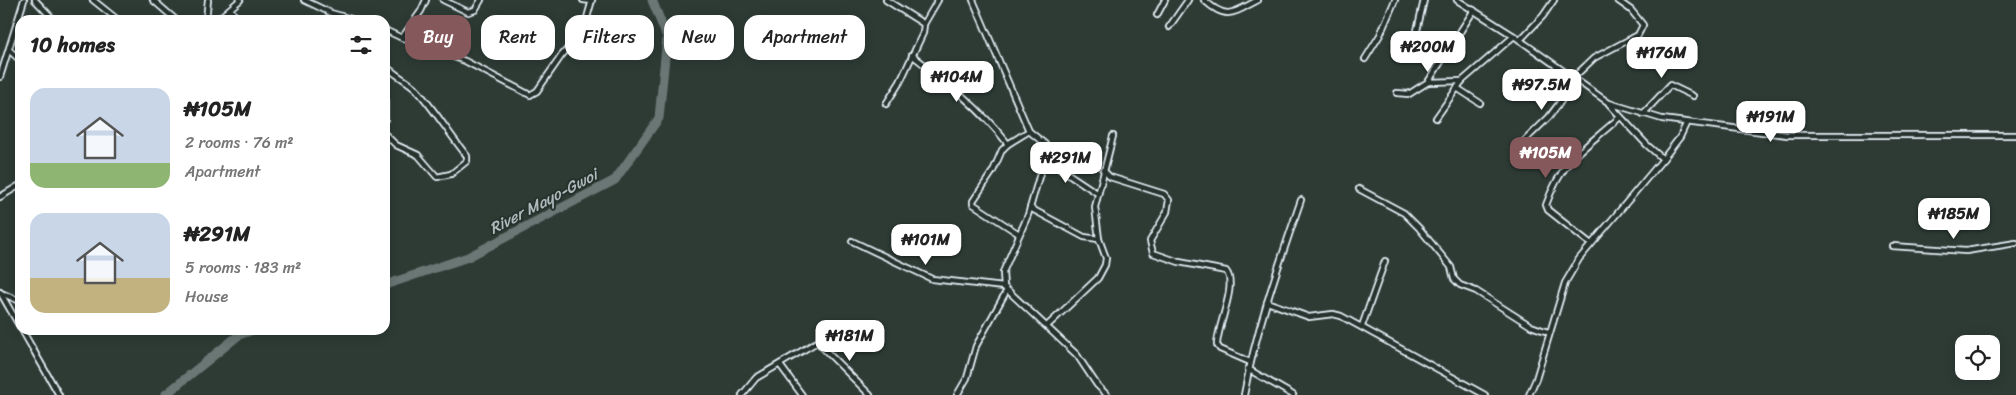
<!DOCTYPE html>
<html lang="en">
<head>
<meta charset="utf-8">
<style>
	:root { --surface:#fff; --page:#f6f6f6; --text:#222; --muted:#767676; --accent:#85585c }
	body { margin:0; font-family:Sriracha,sans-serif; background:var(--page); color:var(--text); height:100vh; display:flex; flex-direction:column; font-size:19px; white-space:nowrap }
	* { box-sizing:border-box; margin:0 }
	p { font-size:16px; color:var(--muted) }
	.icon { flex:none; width:28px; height:28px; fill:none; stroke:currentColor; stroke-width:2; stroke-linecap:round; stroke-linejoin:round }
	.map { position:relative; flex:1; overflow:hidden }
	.side { position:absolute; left:15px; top:15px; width:375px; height:320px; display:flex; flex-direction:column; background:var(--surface); border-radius:15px; box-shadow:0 2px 12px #0003 }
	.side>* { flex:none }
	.top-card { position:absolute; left:405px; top:15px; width:475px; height:45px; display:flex; gap:10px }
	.buttons { position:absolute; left:1955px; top:335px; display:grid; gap:10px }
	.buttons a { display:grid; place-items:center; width:45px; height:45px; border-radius:10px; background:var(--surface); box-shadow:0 2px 12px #0003; font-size:25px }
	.price { position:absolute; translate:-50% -42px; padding:0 11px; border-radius:10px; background:#fff; color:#222; font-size:16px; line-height:32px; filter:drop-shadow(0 1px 2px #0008) }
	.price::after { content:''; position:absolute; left:50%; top:30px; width:15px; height:11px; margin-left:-8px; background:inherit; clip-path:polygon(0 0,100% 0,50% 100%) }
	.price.on { background:var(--accent); color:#fff }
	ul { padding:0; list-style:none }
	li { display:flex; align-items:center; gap:15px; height:125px; padding:0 15px }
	li span { display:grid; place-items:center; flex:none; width:140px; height:100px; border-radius:15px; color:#555 }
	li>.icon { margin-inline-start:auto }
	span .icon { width:60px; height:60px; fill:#fffc; stroke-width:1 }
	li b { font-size:21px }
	h2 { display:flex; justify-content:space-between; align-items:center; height:60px; padding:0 15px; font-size:21px }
	.pill { padding:0 18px; border-radius:15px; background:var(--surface); box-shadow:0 2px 12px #0003; font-size:18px; line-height:45px }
	.pill.on { background:var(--accent); color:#fff }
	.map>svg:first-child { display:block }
</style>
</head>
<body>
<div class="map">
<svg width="2016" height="395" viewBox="0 0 2016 395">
	<rect width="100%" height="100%" fill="#2e3b35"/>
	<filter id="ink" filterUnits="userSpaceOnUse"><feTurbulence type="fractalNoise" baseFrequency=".02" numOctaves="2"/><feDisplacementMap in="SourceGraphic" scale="10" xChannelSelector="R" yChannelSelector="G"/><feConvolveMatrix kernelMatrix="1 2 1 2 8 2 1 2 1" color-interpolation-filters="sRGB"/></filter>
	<g filter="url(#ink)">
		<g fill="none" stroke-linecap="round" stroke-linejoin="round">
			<g stroke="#6b7775" stroke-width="9">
				<path d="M385,285l83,-28 147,-77 44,-62 8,-81 -15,-37"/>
				<path d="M165,395l74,-60 14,-5"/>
			</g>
			<g stroke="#e8f1f8" stroke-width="8">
				<g id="minor">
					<path d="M35,0l19,20"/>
					<path d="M93,0l25,20"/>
					<path d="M153,0l23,20"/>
					<path d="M304,0l27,13 24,7"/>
					<path d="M443,0l25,12 7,-2 6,-10"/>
					<path d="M583,0l9,1"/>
					<path d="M886,0l38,24"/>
					<path d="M973,0l56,131 16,13 2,5 -19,66 -25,57 1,15 73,68 20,30 10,10"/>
					<path d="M1204,0c23,21 29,13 54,0"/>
					<path d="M1457,0l57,36 95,67 53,16 125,16h229"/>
					<path d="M230,9l8,11"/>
					<path d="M1157,15l8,-15"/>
					<path d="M206,20l2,-20"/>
					<path d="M217,20l23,-20"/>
					<path d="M1169,27l19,-27"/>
					<path d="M385,30l17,8 19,-27 5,-11"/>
					<path d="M1416,35l8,-35"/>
					<path d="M402,38l63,23 65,34 7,-4 25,-36 21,-23 9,-32"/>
					<path d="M1520,40l23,-24 11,-16"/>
					<path d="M9,50l11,10"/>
					<path d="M912,55c37,29 67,52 96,89"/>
					<path d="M1365,59l15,-24 15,-35"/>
					<path d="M385,65c9,10 22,15 31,24 19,21 33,45 51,67v5l-16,13 -14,3 -19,-22 -22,-10 -11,-11"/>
					<path d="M0,77l24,-77"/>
					<path d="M1428,82l46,-72"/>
					<path d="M1457,88l23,15"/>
					<path d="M1397,93l12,1 19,-12 34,-1"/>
					<path d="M385,100v19"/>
					<path d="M886,104l14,-22 23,-49 1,-9 14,-24"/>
					<path d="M1643,114l27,-29 23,11"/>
					<path d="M1436,118l26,-37 52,-45"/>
					<path d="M1518,147l31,-30 21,-28 3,-11 21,-20 44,-23 5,-10 -12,-15 -14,-10"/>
					<path d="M1046,159l51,34"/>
					<path d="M1663,159l17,-22 6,-13"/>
					<path d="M1103,170l7,7 54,17 5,6 -2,12 -17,29 3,12 26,9 47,9c12,14 -9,55 -9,74l3,4 30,13"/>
					<path d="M1359,189l45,24 15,15 32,39 3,12 6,6 16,6 55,35 17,6"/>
					<path d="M0,197l20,-12"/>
					<path d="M1030,208l54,29 15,2"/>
					<path d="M1019,234l-46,-30v-3l20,-30 9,-21 6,-6 21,-13"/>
					<path d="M852,241l80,38 72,8"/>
					<path d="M1591,244l-43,-34 -2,-5c17,-48 39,-56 74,-88"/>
					<path d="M1892,246l74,5 50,-8"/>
					<path d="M0,292l20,35"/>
					<path d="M1,293l19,8"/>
					<path d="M1267,302l42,15 24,-3 8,2 144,79"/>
					<path d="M1047,326l51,-48 7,-13 1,-7 -7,-19 -4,-32 18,-71"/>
					<path d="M1362,326l23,-65"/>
					<path d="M22,330l37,65"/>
					<path d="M780,365l22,30"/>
					<path d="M1248,369l45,26"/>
					<path d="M742,395l14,-17 61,-36 53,53"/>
					<path d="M957,395l10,-17 9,-32 31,-56"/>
					<path d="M1244,395c12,-66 35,-131 57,-195"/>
					<path d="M1529,395l7,-16 29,-96 14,-24 84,-100 -16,-14 -38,-41"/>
				</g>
			</g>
			<use href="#minor" stroke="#26332d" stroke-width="4.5"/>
		</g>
	</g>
	<g text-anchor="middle" stroke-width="4" stroke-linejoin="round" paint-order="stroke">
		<g font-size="16" font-style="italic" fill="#b0babd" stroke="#26332d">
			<text transform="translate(543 201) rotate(-28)" y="6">River Mayo-Gwoi</text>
		</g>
	</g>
</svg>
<div class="buttons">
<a><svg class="icon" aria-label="locate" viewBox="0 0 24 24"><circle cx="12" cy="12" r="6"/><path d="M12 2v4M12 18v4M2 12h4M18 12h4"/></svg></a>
</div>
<b class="price" style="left:1428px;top:73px">₦200M</b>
<b class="price" style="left:1662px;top:79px">₦176M</b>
<b class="price" style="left:957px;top:103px">₦104M</b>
<b class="price" style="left:1542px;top:111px">₦97.5M</b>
<b class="price" style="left:1771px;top:143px">₦191M</b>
<b class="price on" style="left:1546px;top:179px">₦105M</b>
<b class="price" style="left:1066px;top:184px">₦291M</b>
<b class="price" style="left:1954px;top:240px">₦185M</b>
<b class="price" style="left:926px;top:266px">₦101M</b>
<b class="price" style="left:850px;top:362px">₦181M</b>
<div class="top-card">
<a class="pill on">Buy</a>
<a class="pill">Rent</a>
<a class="pill">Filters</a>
<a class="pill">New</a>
<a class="pill">Apartment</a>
</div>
<section class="side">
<h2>10 homes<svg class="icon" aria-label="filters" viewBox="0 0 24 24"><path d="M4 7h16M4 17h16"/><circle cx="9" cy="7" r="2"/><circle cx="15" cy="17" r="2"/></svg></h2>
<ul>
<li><span style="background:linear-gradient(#c9d6e8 75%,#8fb573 0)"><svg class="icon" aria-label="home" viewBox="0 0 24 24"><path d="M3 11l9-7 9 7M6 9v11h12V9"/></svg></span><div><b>₦105M</b><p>2 rooms · 76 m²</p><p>Apartment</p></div></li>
<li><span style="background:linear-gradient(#c9d6e8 65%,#c2b280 0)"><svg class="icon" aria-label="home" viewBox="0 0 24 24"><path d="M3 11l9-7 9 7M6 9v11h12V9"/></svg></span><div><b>₦291M</b><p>5 rooms · 183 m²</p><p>House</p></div></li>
</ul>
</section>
</div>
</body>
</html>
